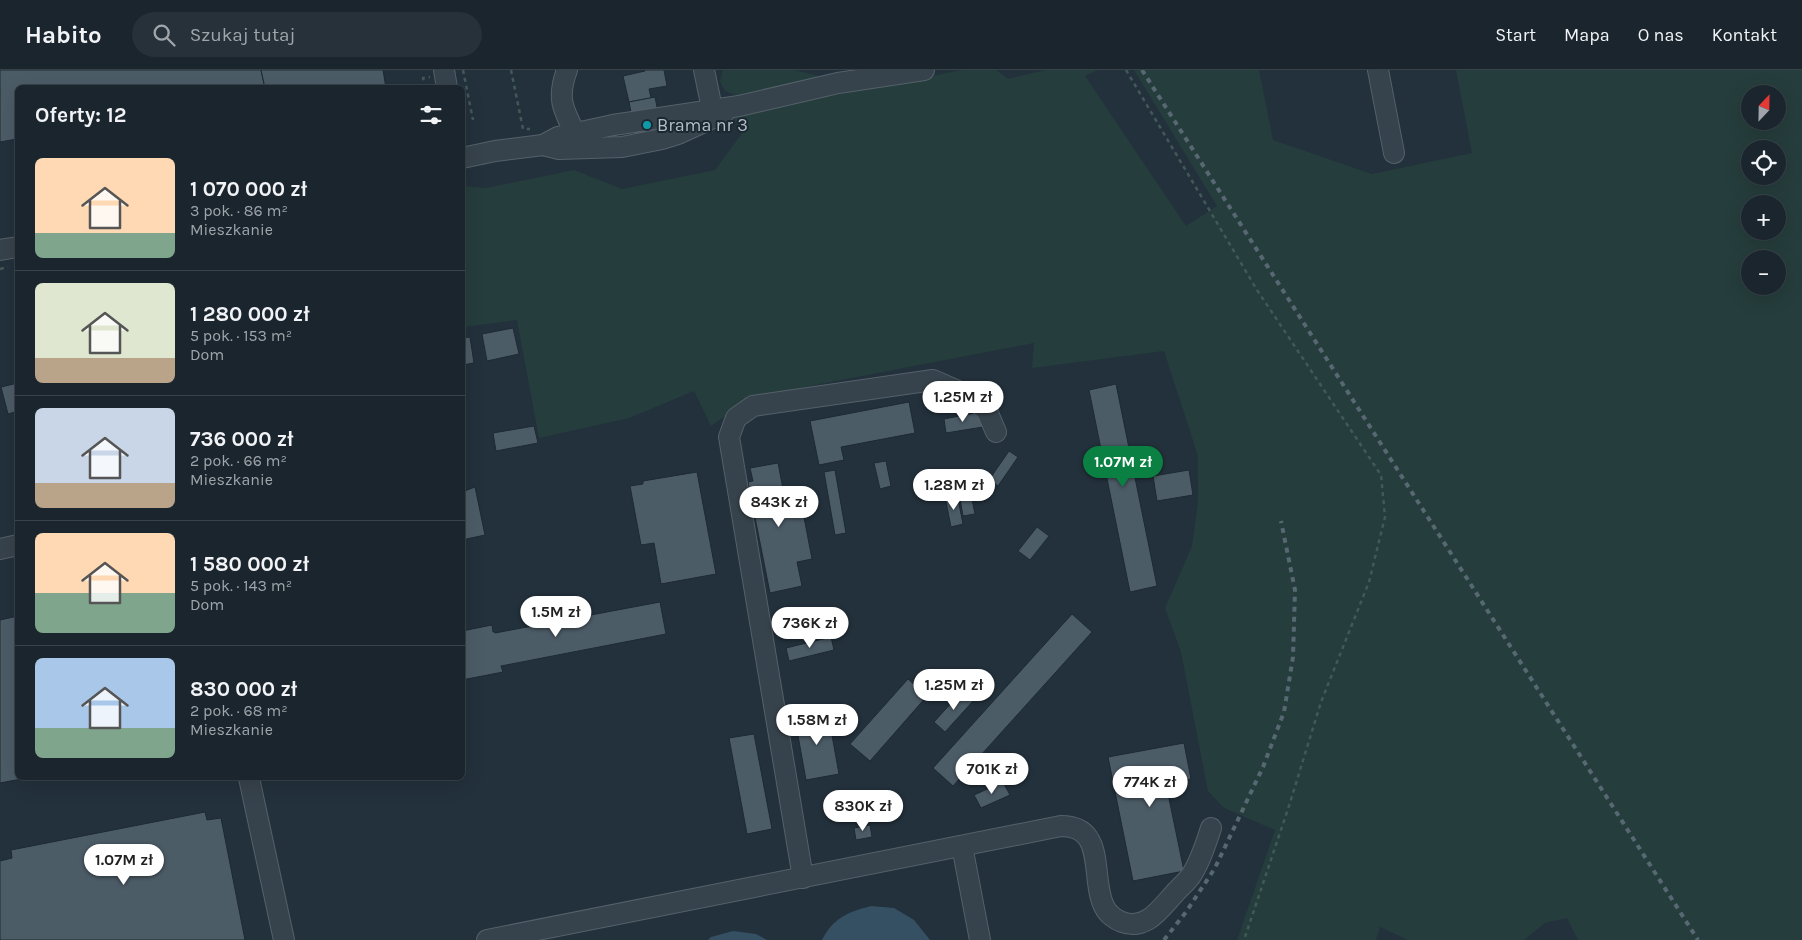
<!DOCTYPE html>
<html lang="pl">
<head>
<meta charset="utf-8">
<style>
	:root { --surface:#1a252d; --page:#273139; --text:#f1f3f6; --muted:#9fa5aa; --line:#384249; --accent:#0b8043 }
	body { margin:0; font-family:Karla,sans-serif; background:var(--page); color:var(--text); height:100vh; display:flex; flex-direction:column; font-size:19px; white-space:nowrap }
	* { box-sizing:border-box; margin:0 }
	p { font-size:16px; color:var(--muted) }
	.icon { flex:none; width:28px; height:28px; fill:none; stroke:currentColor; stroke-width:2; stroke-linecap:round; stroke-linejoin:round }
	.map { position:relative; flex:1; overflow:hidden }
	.sheet { position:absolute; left:15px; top:15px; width:450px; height:695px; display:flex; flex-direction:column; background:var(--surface); border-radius:8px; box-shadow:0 5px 20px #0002,0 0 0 1px var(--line) }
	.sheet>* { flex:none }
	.needle { width:32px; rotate:22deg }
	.fabs { position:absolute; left:1741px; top:15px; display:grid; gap:10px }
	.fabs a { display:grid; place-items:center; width:45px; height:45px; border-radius:50%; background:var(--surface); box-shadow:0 5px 20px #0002,0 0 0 1px var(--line); font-size:25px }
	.price { position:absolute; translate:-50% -42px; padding:0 11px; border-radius:18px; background:#fff; color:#222; font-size:16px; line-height:32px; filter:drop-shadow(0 1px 2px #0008) }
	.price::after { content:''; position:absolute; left:50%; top:30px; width:15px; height:11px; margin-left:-8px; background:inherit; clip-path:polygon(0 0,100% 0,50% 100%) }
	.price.current { background:var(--accent); color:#fff }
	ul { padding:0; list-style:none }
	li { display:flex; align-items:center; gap:15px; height:125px; padding:0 20px }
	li+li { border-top:1px solid var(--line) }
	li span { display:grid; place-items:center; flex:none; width:140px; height:100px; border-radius:8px; color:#555 }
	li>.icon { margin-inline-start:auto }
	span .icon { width:60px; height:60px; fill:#fffc; stroke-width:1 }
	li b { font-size:21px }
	h2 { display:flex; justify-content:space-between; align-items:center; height:60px; padding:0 20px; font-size:21px }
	header { display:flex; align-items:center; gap:30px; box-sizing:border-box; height:70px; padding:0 25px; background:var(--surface); border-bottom:1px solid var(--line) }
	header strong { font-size:24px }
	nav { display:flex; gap:28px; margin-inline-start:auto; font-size:18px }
	.search { width:350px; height:45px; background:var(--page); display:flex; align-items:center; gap:12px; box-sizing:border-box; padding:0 18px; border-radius:28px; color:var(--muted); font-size:19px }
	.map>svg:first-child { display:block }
</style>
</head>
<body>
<header>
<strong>Habito</strong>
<div class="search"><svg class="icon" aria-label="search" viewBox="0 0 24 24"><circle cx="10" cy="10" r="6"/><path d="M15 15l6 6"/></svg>Szukaj tutaj</div>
<nav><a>Start</a><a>Mapa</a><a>O nas</a><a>Kontakt</a></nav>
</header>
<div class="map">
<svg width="1802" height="870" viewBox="0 0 1802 870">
	<rect width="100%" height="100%" fill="#23313c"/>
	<g fill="#253d3c" fill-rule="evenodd">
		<path d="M723,0h71l25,6 -1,4 -77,17 -16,-6 -5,-10z"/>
		<path d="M962,0h34l12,9 38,-9h52l-13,6 101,150 31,-20 -83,-136h125l14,70 99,34 100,-21 -16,-83h346v870h-224l-11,-22 -22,5 -21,17h-116l-28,-13 -4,13h-139l38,-110 -51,-22 -16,-17 -27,-139 -16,-44 27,-62 6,-44v-46l-34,-105 -132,17 2,-25 -281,54 -42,29 -17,-35 -65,27 -90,20 -22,-118 -54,7 -1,-141 24,2 88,-18 48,19 93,-19 28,-38 -12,-16zM1750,24h28v27h-28zM1750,79h28v27h-28zM1750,134h28v27h-28zM1750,189h28v27h-28z"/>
	</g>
	<g fill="#365063">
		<path d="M871,836l23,2 20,12 16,20h-108c11,-22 26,-28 49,-34z"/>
		<path d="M733,861l23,3 11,6h-59l3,-3z"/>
	</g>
	<g fill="#4c5c67" stroke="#1e2a33">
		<path d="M0,0h261l4,18h-247v55l-1,-4 -17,3z"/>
		<path d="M261,0h122l3,18h-121z"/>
		<path d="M645,0h19l3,16 -18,3 2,9 -22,4 -6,-26 22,-5z"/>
		<path d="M655,27l10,50 -26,6 -10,-51z"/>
		<path d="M513,258l6,26 -32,7 -5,-27z"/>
		<path d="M470,267l4,26 -12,2v-27z"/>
		<path d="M18,313v28l-10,3 -7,-27z"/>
		<path d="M1116,314l41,202 -27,6 -41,-202z"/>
		<path d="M909,332l6,31 -74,14 3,13 -25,5 -9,-44z"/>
		<path d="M980,342l3,15 -37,6 -2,-14z"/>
		<path d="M534,356l4,17 -42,8 -3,-18z"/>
		<path d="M1009,381l9,6 -20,29 -9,-6z"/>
		<path d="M886,391l5,25 -11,3 -6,-26z"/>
		<path d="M778,393l6,31 15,-3 13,68 -15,3 5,24 -32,7 -22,-111 5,-1 -3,-13z"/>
		<path d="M835,400l11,63 -11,2 -11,-63z"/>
		<path d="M1189,400l4,25 -36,6 -4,-25z"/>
		<path d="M697,402l19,102 -55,10 -7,-41 -13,2 -11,-59 13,-2v-3z"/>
		<path d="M967,404l8,40 -12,2 -7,-40z"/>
		<path d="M475,417l10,48 -23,5v-48z"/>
		<path d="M957,424l6,30 -12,3 -6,-30z"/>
		<path d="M1037,457l12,9 -19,24 -12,-9z"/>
		<path d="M660,532l6,32 -165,32 2,6 -41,8v-49l30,-6 1,7h2v1z"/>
		<path d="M1072,544l20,18 -139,154 -20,-18z"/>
		<path d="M18,546v162h9l-27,5v-163z"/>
		<path d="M831,567l3,13 -45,11 -3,-13z"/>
		<path d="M908,609l19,17 -57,65 -20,-17z"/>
		<path d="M963,620l11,10 -29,32 -11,-10z"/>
		<path d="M828,643l11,61 -33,6 -11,-61z"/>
		<path d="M754,664l18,95 -25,5 -18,-96z"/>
		<path d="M1184,673l7,36 -25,5 18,87 -51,10 -25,-124z"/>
		<path d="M1003,712l7,13 -29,13 -7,-13z"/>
		<path d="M205,742l2,8 14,-2 24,122h-245v-79l12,-3 -1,-8z"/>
		<path d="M870,755l2,12 -16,3 -2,-12z"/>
	</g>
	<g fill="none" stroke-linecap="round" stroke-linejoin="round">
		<g stroke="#55616a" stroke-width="22">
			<g id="minor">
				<path d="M444,0l3,18"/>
				<path d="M567,0c-10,27 -5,38 8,63"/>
				<path d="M704,0l10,48"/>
				<path d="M1378,0l16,83"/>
				<path d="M543,75l15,-8 55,-12 126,-19 99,-23 86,-13"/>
				<path d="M462,88l33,-7 48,-6 16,4 63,-2 40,-8 16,-5 46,-21"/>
				<path d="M0,180l18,-3"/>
				<path d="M0,479l18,-4"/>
				<path d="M249,708l35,162"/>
				<path d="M962,776l18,94"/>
				<path d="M803,808l-74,-441 7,-19 17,-12 180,-26 39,17 15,14 9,21"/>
				<path d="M487,870l574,-114c11,0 21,3 27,12 12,17 6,51 17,70 3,6 11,12 17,14 24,9 38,-13 52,-28 6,-7 14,-13 18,-20 9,-14 14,-31 19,-46"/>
			</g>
		</g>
		<g stroke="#425958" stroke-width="2.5" stroke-dasharray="4 4" stroke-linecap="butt">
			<path d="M463,0l10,50"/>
			<path d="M511,0l12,59h7"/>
			<path d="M1126,0l131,220 124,185 4,42 -16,65 -48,120 -32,104 -45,134"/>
			<path d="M425,18l-2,-10 7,-1"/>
			<path d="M0,199l8,-2"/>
		</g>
		<use href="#minor" stroke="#37434c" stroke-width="20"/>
		<g stroke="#586873" stroke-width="4" stroke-dasharray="5 5" stroke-linecap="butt">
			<path d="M1142,0l556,870"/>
			<path d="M1164,870l22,-28 29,-44 48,-101 21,-55 9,-55 2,-67 -14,-69"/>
		</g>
	</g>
	<circle fill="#0f9aa8" stroke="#1c2831" stroke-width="2" cx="647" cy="55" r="5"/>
	<g text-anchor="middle" stroke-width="4" stroke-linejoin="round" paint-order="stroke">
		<g font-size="18" fill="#b2bec8" stroke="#1c2831" text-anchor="start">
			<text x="657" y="61">Brama nr 3</text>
		</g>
	</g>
</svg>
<div class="fabs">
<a><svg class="needle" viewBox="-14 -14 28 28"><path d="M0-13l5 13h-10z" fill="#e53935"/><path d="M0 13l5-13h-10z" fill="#9fa5aa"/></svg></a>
<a><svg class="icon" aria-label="locate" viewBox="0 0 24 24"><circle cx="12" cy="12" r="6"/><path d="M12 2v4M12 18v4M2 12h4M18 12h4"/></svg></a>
<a>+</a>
<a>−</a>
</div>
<b class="price" style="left:963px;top:353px">1.25M zł</b>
<b class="price current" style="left:1123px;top:418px">1.07M zł</b>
<b class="price" style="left:954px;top:441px">1.28M zł</b>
<b class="price" style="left:779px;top:458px">843K zł</b>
<b class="price" style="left:556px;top:568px">1.5M zł</b>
<b class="price" style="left:810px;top:579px">736K zł</b>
<b class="price" style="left:954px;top:641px">1.25M zł</b>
<b class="price" style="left:817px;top:676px">1.58M zł</b>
<b class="price" style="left:992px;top:725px">701K zł</b>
<b class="price" style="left:1150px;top:738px">774K zł</b>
<b class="price" style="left:863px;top:762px">830K zł</b>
<b class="price" style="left:124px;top:816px">1.07M zł</b>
<section class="sheet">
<h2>Oferty: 12<svg class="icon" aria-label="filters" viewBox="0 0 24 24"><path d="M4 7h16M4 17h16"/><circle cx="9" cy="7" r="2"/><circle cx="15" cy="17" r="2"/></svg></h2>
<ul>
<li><span style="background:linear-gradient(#ffd9b3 75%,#7fa58c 0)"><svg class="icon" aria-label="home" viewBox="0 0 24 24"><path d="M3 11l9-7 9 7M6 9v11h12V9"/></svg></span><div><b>1 070 000 zł</b><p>3 pok. · 86 m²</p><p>Mieszkanie</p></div></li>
<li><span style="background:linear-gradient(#dfe7d0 75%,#b9a48a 0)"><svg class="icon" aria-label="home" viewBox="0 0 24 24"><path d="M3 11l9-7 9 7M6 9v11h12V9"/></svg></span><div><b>1 280 000 zł</b><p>5 pok. · 153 m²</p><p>Dom</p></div></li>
<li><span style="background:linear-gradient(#c9d6e8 75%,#b9a48a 0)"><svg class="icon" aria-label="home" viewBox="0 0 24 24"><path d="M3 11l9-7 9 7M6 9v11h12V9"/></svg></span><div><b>736 000 zł</b><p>2 pok. · 66 m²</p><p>Mieszkanie</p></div></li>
<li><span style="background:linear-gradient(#ffd9b3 60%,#7fa58c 0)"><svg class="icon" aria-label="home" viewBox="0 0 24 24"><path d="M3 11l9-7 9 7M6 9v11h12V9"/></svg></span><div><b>1 580 000 zł</b><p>5 pok. · 143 m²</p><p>Dom</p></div></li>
<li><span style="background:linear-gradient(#a9c7e8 70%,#7fa58c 0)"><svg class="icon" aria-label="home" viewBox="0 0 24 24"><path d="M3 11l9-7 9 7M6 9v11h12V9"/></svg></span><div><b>830 000 zł</b><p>2 pok. · 68 m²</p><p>Mieszkanie</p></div></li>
</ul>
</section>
</div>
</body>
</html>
